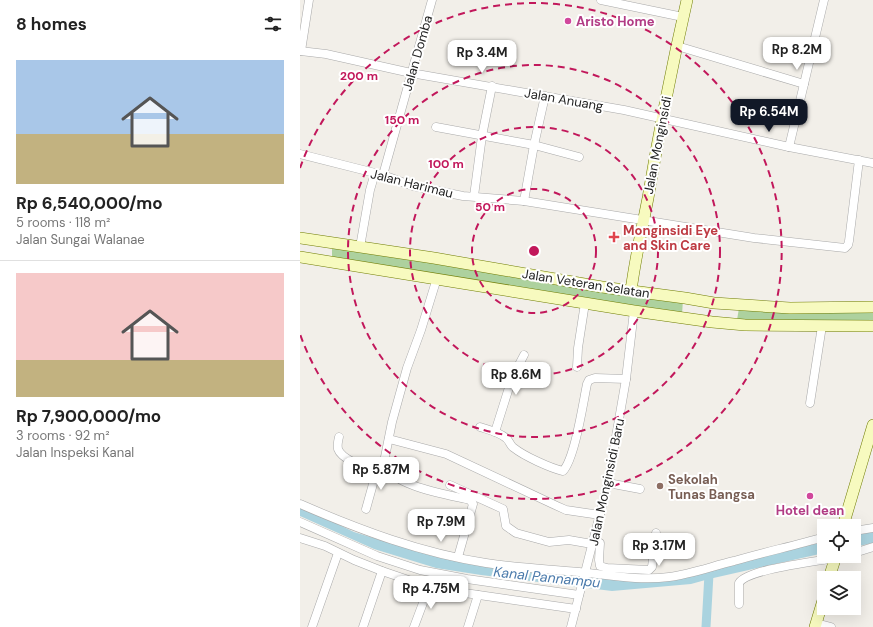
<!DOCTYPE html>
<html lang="en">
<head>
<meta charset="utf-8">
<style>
	:root { --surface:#fff; --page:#f2f2f2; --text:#222; --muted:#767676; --line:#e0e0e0; --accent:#111827 }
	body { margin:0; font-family:"DM Sans",sans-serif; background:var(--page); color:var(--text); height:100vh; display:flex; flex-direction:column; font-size:15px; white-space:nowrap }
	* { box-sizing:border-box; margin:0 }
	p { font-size:13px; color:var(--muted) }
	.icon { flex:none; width:22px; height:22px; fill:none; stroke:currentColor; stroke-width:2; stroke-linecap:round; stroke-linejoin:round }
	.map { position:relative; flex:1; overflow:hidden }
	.panel { display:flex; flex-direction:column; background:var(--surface); width:300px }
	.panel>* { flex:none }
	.fabs { position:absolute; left:517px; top:519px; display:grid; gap:8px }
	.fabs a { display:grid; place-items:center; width:44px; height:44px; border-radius:0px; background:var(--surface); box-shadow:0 4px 16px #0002; font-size:20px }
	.price { position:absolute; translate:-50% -34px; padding:0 9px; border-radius:8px; background:#fff; color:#222; font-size:13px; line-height:26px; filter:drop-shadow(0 1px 2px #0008) }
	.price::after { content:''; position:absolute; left:50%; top:24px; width:12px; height:9px; margin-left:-6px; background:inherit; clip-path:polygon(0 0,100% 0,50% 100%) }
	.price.on { background:var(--accent); color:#fff }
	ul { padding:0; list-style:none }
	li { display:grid; align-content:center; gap:8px; height:212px; padding:0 16px }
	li+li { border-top:1px solid var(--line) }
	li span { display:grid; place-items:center; height:124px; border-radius:0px; color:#555 }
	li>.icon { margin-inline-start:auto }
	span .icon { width:72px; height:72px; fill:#fffc; stroke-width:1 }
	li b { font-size:17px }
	h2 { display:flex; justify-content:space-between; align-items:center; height:48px; padding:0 16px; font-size:17px }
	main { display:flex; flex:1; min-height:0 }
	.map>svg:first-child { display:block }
</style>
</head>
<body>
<main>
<section class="panel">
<h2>8 homes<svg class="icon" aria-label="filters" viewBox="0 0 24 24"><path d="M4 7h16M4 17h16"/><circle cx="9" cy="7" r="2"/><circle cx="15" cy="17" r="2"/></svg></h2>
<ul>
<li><span style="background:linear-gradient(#a9c7e8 60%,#c2b280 0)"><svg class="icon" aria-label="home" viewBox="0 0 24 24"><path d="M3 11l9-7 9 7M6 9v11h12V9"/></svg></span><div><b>Rp 6,540,000/mo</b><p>5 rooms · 118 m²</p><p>Jalan Sungai Walanae</p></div></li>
<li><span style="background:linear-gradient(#f6c9c9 70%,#c2b280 0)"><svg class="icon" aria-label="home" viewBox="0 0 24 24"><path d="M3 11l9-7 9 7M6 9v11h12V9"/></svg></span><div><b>Rp 7,900,000/mo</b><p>3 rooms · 92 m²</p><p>Jalan Inspeksi Kanal</p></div></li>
</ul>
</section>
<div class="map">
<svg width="573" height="627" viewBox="0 0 573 627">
	<rect width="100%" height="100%" fill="#f2efe9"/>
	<g fill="#add19e">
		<path d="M32,245l351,55 -1,14 -49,-5 -301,-52z"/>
		<path d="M439,308l134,1v13l-136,-2z"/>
	</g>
	<g fill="#aad3df">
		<path d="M0,506l54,26 75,23 229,24 166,-37v11l-115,26 -18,5 -79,7 -131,-16 -45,-7 -62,-19 -74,-33z"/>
		<path d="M573,531v12l-19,4v-12z"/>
	</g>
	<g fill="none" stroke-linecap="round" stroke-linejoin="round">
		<path stroke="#aad3df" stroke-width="9" d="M406,627l3,-53"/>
		<g stroke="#a9a9a9" stroke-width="9">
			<g id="street">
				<path d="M301,0l82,17"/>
				<path d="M377,46l127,38"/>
				<path d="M0,51l26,3 85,19 213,37 165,37 84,16"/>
				<path d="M1,51l8,-51"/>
				<path d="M136,127l98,18 45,12"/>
				<path d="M489,147l35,-147"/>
				<path d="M0,154l83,21 30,11 50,10 61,5 230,37 91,10 3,-3 1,-4 10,-81"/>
				<path d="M83,175l49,-175"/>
				<path d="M174,196l8,-60 10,-50"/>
				<path d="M224,201l10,-56 11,-49"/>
				<path d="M60,247l10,-57 5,-17"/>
				<path d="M137,278l-16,52 -14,38 -15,54 -8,40c5,24 65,33 86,38l3,4 -15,53"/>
				<path d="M277,367l1,-19 7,-45"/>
				<path d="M510,403l12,-77"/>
				<path d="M180,427c9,3 19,5 26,11 4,3 4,8 8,10 10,8 36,20 49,23 12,-13 20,-68 24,-87l2,-4 6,-2 31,1"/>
				<path d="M195,432l17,-54 12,-23"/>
				<path d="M39,437c-1,4 -2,8 -1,12 3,9 26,20 35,19 4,-1 7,-3 11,-6"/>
				<path d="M89,439l57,15 111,52 9,4 34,5"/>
				<path d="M308,483l32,6"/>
				<path d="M150,485l53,24 3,17 10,7 33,9 20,-2 23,4"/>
				<path d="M0,504c60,26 121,49 186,59 31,5 62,6 93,9 31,3 60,9 90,5 22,-3 44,-11 65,-16 30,-9 60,-15 90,-24"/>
				<path d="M66,509l12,-43"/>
				<path d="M0,522l77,34 43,14 47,9 112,16"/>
				<path d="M554,531l19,-3"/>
				<path d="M0,538l25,8 29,14 28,11 47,16 22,4 125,18"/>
				<path d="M293,540l7,3 -1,17 1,6 7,2 42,2 3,-3 4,-34"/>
				<path d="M554,553l19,-6"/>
				<path d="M439,604v-21c9,-15 86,-22 106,-27"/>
				<path d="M516,623l15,4"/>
				<path d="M12,627l26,-74"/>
				<path d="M63,627l19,-56"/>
				<path d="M114,627l15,-40"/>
				<path d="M168,627l10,-32"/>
				<path d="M271,627l37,-144 18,-104 8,-68"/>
			</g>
		</g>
		<g stroke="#707d05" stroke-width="12">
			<g id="secondary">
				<path d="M0,238l134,20 168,29 83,11 29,5 76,5 83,-1"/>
				<path d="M0,257l334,54 78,11 33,3 128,1"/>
				<path d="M331,291c4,-32 11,-62 17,-93 11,-66 24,-132 39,-198"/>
				<path d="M543,526l30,-101"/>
				<path d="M529,578l7,-22"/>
				<path d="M515,627l9,-30"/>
			</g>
		</g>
		<use href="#street" stroke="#fff" stroke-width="8"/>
		<use href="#secondary" stroke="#f7fabf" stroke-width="11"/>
	</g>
	<g fill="none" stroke="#c2185b" stroke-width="2" stroke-dasharray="7 5">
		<circle cx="234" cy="251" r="62"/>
		<circle cx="234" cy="251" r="124"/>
		<circle cx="234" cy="251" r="186"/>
		<path d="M0 168A248 248 0 1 1 0 334"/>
	</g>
	<g fill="#d1479c" stroke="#fff" stroke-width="1.5">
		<circle cx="268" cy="21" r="4"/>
		<circle cx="510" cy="496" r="4"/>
	</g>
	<path fill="#e0444e" stroke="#fff" stroke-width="1.5" d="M312 231h4v4h4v4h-4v4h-4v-4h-4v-4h4z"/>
	<circle fill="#8d6e63" stroke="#fff" stroke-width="1.5" cx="360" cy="486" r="4"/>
	<g text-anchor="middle" stroke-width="4" stroke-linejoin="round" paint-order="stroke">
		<g font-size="13" font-weight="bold" fill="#b23c85" stroke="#fff" text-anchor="start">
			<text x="276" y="26">Aristo Home</text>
			<text x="510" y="515" text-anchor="middle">Hotel dean</text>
		</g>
		<g font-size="13" fill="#222" stroke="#fff">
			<text transform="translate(117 53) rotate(-74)" y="5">Jalan Domba</text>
			<text transform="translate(264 99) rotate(10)" y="5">Jalan Anuang</text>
			<text transform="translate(357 145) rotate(-79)" y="5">Jalan Monginsidi</text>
			<text transform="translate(112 183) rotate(14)" y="5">Jalan Harimau</text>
			<text transform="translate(286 283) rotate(9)" y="5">Jalan Veteran Selatan</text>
			<text transform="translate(306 482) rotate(-78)" y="5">Jalan Monginsidi Baru</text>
		</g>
		<g font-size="13" font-weight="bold" fill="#be3a42" stroke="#fff" text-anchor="start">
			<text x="323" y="235">Monginsidi Eye<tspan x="323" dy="15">and Skin Care</tspan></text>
		</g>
		<g font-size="13" font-weight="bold" fill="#785e54" stroke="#fff" text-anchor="start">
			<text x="368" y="484">Sekolah<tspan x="368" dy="15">Tunas Bangsa</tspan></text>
		</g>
		<g font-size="14" font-style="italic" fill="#4a7aab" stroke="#fff">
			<text transform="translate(247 577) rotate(6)" y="5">Kanal Pannampu</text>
		</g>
	</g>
	<circle cx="234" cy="251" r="6" fill="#c2185b" stroke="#fff" stroke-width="2"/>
	<g font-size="12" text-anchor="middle" font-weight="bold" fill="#c2185b" stroke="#fff" stroke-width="4" stroke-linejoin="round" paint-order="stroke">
		<text x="59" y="80">200 m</text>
		<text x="102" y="124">150 m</text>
		<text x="146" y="168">100 m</text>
		<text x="190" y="211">50 m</text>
	</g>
</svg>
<div class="fabs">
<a><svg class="icon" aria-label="locate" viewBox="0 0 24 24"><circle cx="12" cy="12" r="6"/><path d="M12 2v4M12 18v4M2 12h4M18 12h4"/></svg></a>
<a><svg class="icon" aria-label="layers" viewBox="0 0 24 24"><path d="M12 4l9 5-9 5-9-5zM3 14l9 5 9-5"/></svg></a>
</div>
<b class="price" style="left:497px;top:71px">Rp 8.2M</b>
<b class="price" style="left:182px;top:74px">Rp 3.4M</b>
<b class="price on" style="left:469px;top:133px">Rp 6.54M</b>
<b class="price" style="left:216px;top:396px">Rp 8.6M</b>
<b class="price" style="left:81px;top:491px">Rp 5.87M</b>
<b class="price" style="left:141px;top:543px">Rp 7.9M</b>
<b class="price" style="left:359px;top:567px">Rp 3.17M</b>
<b class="price" style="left:131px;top:610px">Rp 4.75M</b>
</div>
</main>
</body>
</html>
